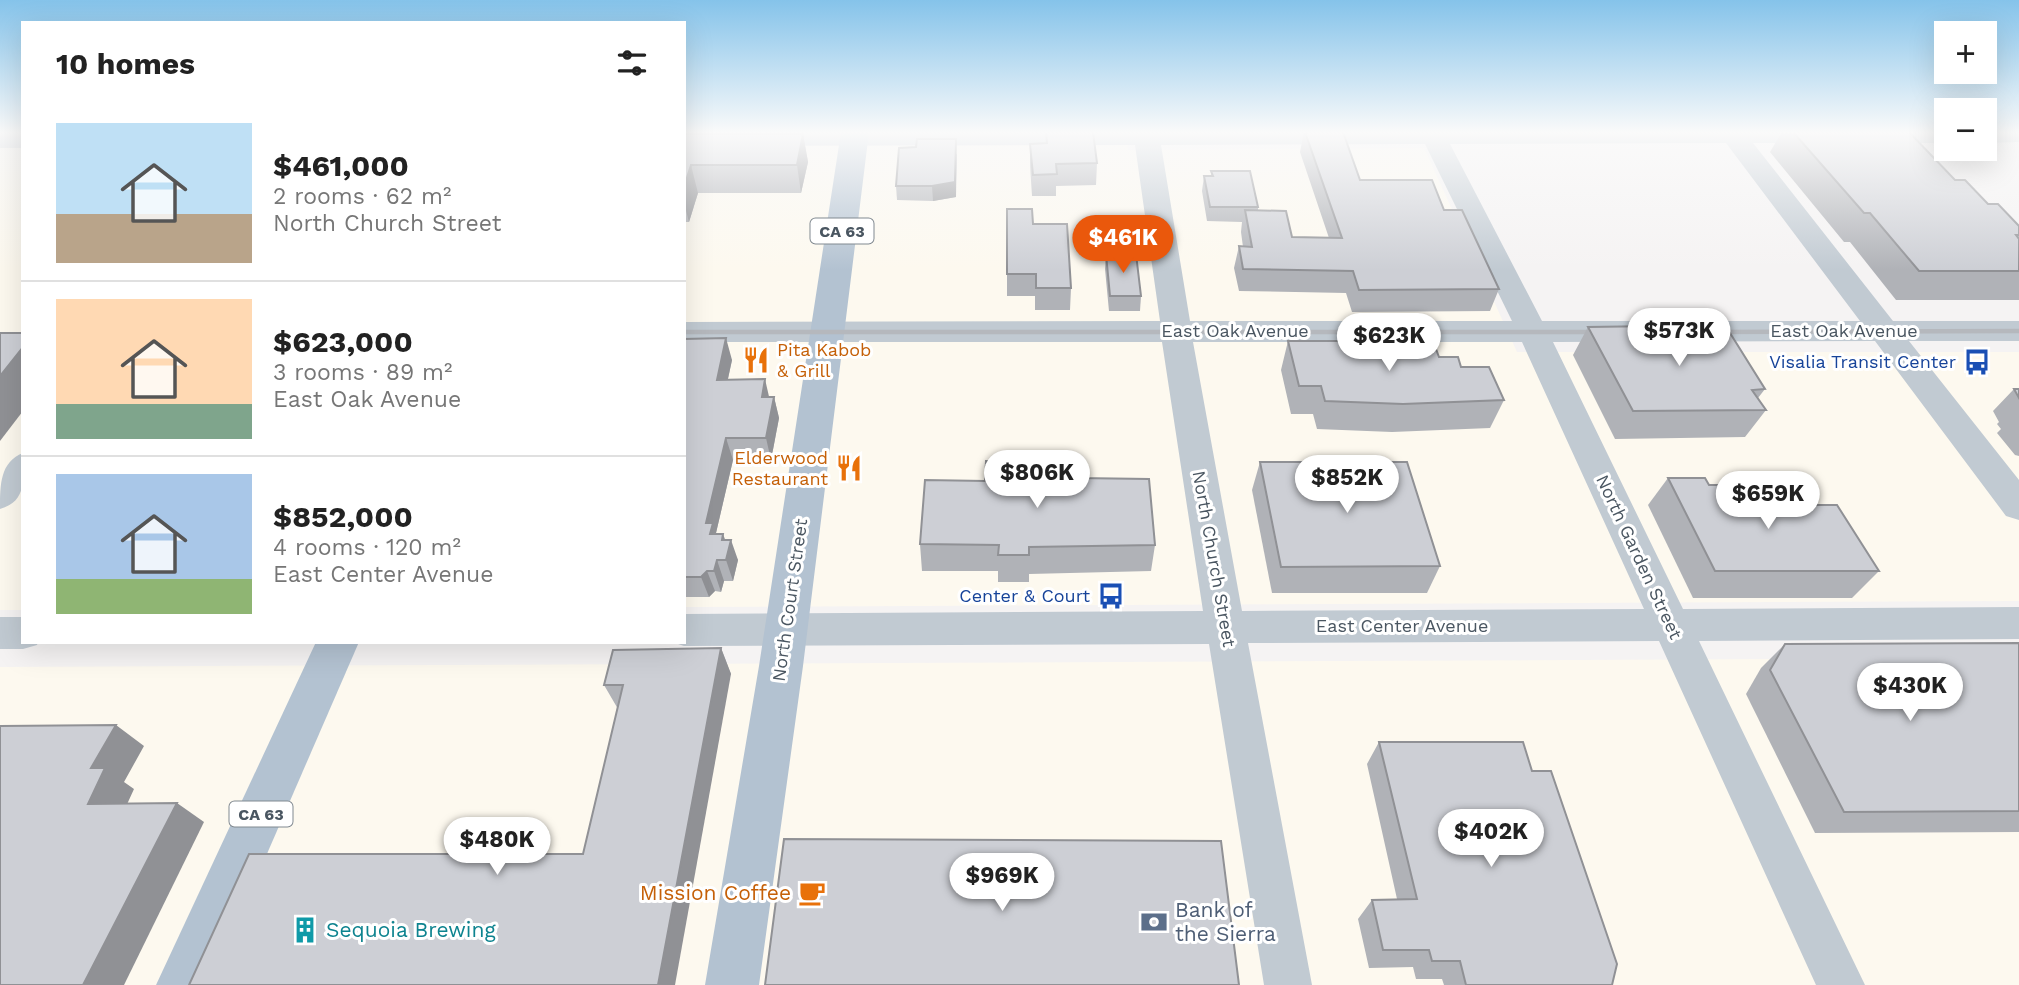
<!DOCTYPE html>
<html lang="en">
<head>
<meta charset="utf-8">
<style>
	:root { --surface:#fff; --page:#f6f6f6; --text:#222; --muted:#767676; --line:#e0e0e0; --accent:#ea580c }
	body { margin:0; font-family:"Work Sans",sans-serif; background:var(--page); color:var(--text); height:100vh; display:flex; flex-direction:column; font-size:26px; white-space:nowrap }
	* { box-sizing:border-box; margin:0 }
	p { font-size:23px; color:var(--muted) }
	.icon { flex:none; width:38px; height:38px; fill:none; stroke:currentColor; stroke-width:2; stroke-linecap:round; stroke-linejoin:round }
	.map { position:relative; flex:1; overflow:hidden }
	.side { position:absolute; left:21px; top:21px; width:665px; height:623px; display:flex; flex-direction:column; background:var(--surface); border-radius:0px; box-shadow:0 7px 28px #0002 }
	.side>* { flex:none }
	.fabs { position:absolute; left:1934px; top:21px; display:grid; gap:14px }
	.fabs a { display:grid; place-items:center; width:63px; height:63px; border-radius:0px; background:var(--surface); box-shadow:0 7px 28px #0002; font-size:35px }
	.price { position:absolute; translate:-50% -60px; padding:0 16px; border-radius:24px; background:#fff; color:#222; font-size:23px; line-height:46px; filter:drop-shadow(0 2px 4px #0008) }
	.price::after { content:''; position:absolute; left:50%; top:42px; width:21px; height:16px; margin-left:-10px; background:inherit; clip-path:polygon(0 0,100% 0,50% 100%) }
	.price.selected { background:var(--accent); color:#fff }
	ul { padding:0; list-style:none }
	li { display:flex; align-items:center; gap:21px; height:175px; padding:0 35px }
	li+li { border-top:2px solid var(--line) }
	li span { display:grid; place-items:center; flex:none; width:196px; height:140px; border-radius:0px; color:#555 }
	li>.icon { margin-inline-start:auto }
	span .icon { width:84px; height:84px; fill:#fffc; stroke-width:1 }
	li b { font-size:30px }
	h2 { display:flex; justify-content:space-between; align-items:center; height:84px; padding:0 35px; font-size:30px }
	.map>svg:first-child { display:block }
</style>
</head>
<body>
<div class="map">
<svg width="2019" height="985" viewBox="0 0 2019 985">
	<rect width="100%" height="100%" fill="#f5f3f3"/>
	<g fill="#fdf9ef">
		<rect x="0" y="132" width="23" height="478"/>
		<path d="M684,132h441l3,18 296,-2 93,204h502v249l-1335,6z"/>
		<path d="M2019,658v327h-2019v-318z"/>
	</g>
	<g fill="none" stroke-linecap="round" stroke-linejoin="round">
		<g fill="#c1cad2" fill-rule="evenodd">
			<rect x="0" y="132" width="23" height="16"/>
			<path d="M684,132h1262v11h-193l140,178h126v20h-110l110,139v40l-13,-4 -131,-175 -322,1 130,267 336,-2v32l-320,2 166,344h-49l-157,-344 -411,2 64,342h-48l-55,-341 -525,2 -12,-4h12v-28l519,-3 -41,-269h-478v-20l476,-1 -25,-176 -451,1zM1726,143l134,178h-318l-92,-177zM1425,144l87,177h-322l-29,-176zM1193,342h329l122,267 -402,2z"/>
			<path d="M1984,132h35v10l-35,1z"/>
			<path d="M23,453c0,25 5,48 -23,56 0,-24 0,-47 23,-56z"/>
			<path d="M0,617h23v25h15l-1,3 -14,4h-23z"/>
		</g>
		<g fill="#b3c2d1" fill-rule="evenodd">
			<path d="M841,132h28l-66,534 -44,319h-54l54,-319z"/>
			<path d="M316,642h43l-149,343h-54z"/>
		</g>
		<g stroke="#b5b8bd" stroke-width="4.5">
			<path d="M684,332h922"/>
			<path d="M1711,332l308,-1"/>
		</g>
	</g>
	<g fill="#b0b2b7">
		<path d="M1046,132l51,31 -1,22 -40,1v10h-24l-2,-31v-21l16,-1z"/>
		<path d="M1304,132l56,48 84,30 55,79 -9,22 -138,1 -6,-19 -107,-2 -5,-23 5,-22 4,1 -2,-15 1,-10 -35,-1 -5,-30 2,-15h7v-5l47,36v3l34,27 37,1 -29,-86z"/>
		<path d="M1782,132h127l46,48 64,46v74h-123l-46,-58h-6l-74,-90z"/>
		<path d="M684,134h119l5,28 -7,31h-103l-9,29h-5z"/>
		<path d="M957,154l-1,43 -23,4 -36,-1 -1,-14z"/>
		<path d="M1007,209l26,15 38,64 -1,22h-35v-14h-28z"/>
		<path d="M1106,254l35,42 -1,15h-31l-4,-42z"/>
		<path d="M1588,327l177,62 -7,9 8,12 -21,27 -130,2 -42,-84z"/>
		<path d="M684,339l48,21 -4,19 41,18h5l5,21 -8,42h-38l-17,73 9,7 13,20 -5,21h-9l-3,11 -6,-1 -6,6h-25z"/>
		<path d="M1288,341l151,16 22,10 43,33 -14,28 -98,4 -75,-3 -4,-15h-22l-10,-44z"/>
		<path d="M2014,389h5v67l-4,-1 -18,-22 4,-4 -4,-5 2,-2 -6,-11z"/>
		<path d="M1260,462l180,104 -13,27h-155l-20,-103z"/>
		<path d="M1030,468l48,10 77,67 -4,26 -122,3v8h-31v-11h-76l-2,-27z"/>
		<path d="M1668,478l41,7 56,20 114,66 -27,27h-159l-45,-93z"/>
		<path d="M2019,643v189l-204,1 -69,-139 15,-26 24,-24z"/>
		<path d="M721,648l10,26 -148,180 35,-145 -14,-24z"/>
		<path d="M1379,742l153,29 80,214h-168l-2,-6h-26l-3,-12 -44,1 -11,-49 14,-19 25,-1 -30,-135z"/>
	</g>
	<g fill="#909195">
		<path d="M803,134l5,28 -7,31 -4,-28z"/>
		<path d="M956,139v58l-23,4 -1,-15z"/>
		<path d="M691,165l7,28 -9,29 -5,-19v-16z"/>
		<path d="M726,338l6,22 -9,41 -6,-21z"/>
		<path d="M23,347v64l-23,30v-65z"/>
		<path d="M765,379l5,22 -8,-4z"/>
		<path d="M774,397l5,21 -8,42 -5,-22z"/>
		<path d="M726,438l7,22 -17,73 4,11 -3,11 -11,-32z"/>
		<path d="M723,534l6,16 2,-10 7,20 -5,21 -7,-21 -4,-20z"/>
		<path d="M717,560l7,21 -3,11 -7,-21z"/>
		<path d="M707,571l8,20 -6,6 -8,-20z"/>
		<path d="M721,648l10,26 -56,311h-17z"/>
		<path d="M116,725l28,21 -20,36 10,7 -16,35 -30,-20 3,-36z"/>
		<path d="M177,803l27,19 -80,163h-41z"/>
	</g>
	<g fill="#cdcfd5" stroke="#909195" stroke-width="2">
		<path d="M1046,132h47l4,31 -41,1 1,10 -24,1 -3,-31 17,-1z"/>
		<path d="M1305,132h38l17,48h72l12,30h18l37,79 -140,1 -6,-19 -110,-2 -4,-23 13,1 -7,-37 41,1 6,26 50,1z"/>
		<path d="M1793,132h116l46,48h10l23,24h10l21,22v9h-3l3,4v32h-100l-49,-58h-6z"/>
		<path d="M684,134h119l-6,31h-106l-7,22z"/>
		<path d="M917,139h39l-1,43 -23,4h-36l3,-38 17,-1z"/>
		<path d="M1211,171h39l8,36h-48l-6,-31h9z"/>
		<path d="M1007,209h25l1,15h34l4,64h-35v-14h-29z"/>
		<path d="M1106,254h30l5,42h-31z"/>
		<path d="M1725,325l40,64 -13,1 14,20 -133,1 -45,-84z"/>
		<path d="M0,333h23v14l-23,29z"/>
		<path d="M726,338l-9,42 48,-1 -3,18h12l-8,41h-40l-20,85h7l-3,11h13l-1,6h9l-5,20h-9l-3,11h-7l-6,6h-17v-238z"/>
		<path d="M1288,341h145l6,16h19l3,10h28l15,33 -101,4 -78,-3 -4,-15h-22z"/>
		<path d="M2014,389h5v9z"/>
		<path d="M986,461l44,1v6h48v10l71,1 6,66 -126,2v8h-31l1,-10 -79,-1 5,-64 60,1z"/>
		<path d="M1260,462h147l33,104 -159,1z"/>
		<path d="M1668,478h37l4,7h45l11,20h72l42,66h-164z"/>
		<path d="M2019,643v168l-175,1 -74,-142 15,-26z"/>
		<path d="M721,648l-63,337h-469l60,-131h334l40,-169h-19l9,-35z"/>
		<path d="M116,725l-25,43h14l-17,36 89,-1 -94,182h-83v-259z"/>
		<path d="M1379,742h144l9,29h19l66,193 -5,21h-146l-6,-24h-28l-3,-11h-46l-11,-50 45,-1z"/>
		<path d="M784,839l437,2 18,144h-474z"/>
	</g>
	<linearGradient id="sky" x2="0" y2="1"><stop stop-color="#85c3ea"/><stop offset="0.49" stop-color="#fafafa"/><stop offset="1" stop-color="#fafafa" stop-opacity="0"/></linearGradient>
	<rect width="2019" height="270" fill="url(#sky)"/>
	<defs>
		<g id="restaurant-bare" transform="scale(2.1)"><path d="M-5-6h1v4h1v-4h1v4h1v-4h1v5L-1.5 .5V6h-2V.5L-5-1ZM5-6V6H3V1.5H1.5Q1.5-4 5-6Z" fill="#e8710a" stroke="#fff" stroke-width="2.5" paint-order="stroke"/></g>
		<g id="bus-bare" transform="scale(2.1)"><path d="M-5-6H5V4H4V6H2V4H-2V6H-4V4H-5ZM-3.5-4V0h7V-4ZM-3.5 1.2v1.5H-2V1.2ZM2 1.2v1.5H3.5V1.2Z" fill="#1a4fb4" stroke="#fff" stroke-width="2.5" paint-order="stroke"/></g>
		<g id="cafe-bare" transform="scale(2.1)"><path d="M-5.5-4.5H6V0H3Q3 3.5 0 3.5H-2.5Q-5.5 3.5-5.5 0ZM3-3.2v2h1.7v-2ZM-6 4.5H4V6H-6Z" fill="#e8710a" stroke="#fff" stroke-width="2.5" paint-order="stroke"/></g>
		<g id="bank-bare" transform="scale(2.1)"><path d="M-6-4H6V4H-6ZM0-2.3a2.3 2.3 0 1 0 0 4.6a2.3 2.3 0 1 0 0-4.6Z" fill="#5c6f8a" stroke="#fff" stroke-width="2.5" paint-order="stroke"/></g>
		<g id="building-bare" transform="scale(2.1)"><path d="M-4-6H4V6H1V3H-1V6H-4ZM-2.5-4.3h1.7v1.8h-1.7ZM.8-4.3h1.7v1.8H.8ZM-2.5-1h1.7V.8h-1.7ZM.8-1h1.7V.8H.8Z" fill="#0f9aa8" stroke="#fff" stroke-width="2.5" paint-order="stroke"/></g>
	</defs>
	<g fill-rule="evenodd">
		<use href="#restaurant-bare" x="756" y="360"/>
		<use href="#bus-bare" x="1977" y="362"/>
		<use href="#restaurant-bare" x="849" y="468"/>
		<use href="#bus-bare" x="1111" y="596"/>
		<use href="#cafe-bare" x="812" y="893"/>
		<use href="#bank-bare" x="1154" y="922"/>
		<use href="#building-bare" x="305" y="930"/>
	</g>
	<g text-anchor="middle" stroke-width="6" stroke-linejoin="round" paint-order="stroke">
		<g fill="#fff" stroke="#808990" stroke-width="2">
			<rect x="810.5" y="218.5" width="63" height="25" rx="5"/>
			<rect x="229.5" y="801.5" width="63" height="25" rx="5"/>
		</g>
		<g font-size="16" font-weight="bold" fill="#4a5661">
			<text x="842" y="237">CA 63</text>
			<text x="261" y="820">CA 63</text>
		</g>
		<g font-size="18" fill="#4a5661" stroke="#fff">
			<text x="1235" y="337">East Oak Avenue</text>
			<text x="1844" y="337">East Oak Avenue</text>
			<text transform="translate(1639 557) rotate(65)" y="6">North Garden Street</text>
			<text transform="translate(1214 559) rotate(80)" y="6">North Church Street</text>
			<text transform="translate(790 600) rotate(-82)" y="6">North Court Street</text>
			<text x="1402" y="632">East Center Avenue</text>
		</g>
		<g font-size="18" fill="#c56008" stroke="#fff" text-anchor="start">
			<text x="777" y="356">Pita Kabob<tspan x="777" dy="21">&amp; Grill</tspan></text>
			<text x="828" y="464" text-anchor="end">Elderwood<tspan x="828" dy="21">Restaurant</tspan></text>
		</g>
		<g font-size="18" fill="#164399" stroke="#fff" text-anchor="end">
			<text x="1956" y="368">Visalia Transit Center</text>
			<text x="1090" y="602">Center &amp; Court</text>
		</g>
		<g font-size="21" fill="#c56008" stroke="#fff" text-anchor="end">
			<text x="791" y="900">Mission Coffee</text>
		</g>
		<g font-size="21" fill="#4e5e75" stroke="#fff" text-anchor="start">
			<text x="1175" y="917">Bank of<tspan x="1175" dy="24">the Sierra</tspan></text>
		</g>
		<g font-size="21" fill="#0d838f" stroke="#fff" text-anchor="start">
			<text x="326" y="937">Sequoia Brewing</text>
		</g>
	</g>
</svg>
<div class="fabs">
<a>+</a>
<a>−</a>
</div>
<b class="price selected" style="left:1123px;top:275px">$461K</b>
<b class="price" style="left:1679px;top:368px">$573K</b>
<b class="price" style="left:1389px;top:373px">$623K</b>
<b class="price" style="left:1037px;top:510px">$806K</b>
<b class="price" style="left:1347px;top:515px">$852K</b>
<b class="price" style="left:1768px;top:531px">$659K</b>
<b class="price" style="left:1910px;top:723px">$430K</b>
<b class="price" style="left:1491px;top:869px">$402K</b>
<b class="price" style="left:497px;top:877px">$480K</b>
<b class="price" style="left:1002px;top:913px">$969K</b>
<section class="side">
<h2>10 homes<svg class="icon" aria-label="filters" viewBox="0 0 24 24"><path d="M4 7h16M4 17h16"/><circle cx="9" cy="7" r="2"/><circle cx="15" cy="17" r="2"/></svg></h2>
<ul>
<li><span style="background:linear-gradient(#bfe0f5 65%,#b9a48a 0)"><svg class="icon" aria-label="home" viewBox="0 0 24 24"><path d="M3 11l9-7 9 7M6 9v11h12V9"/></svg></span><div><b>$461,000</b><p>2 rooms · 62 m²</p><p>North Church Street</p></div></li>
<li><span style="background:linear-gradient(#ffd9b3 75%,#7fa58c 0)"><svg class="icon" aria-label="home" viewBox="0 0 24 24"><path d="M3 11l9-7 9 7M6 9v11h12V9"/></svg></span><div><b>$623,000</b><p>3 rooms · 89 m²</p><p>East Oak Avenue</p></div></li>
<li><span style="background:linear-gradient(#a9c7e8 75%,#8fb573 0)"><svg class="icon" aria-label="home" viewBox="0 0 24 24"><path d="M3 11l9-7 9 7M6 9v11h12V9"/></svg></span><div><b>$852,000</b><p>4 rooms · 120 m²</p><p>East Center Avenue</p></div></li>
</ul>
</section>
</div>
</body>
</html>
